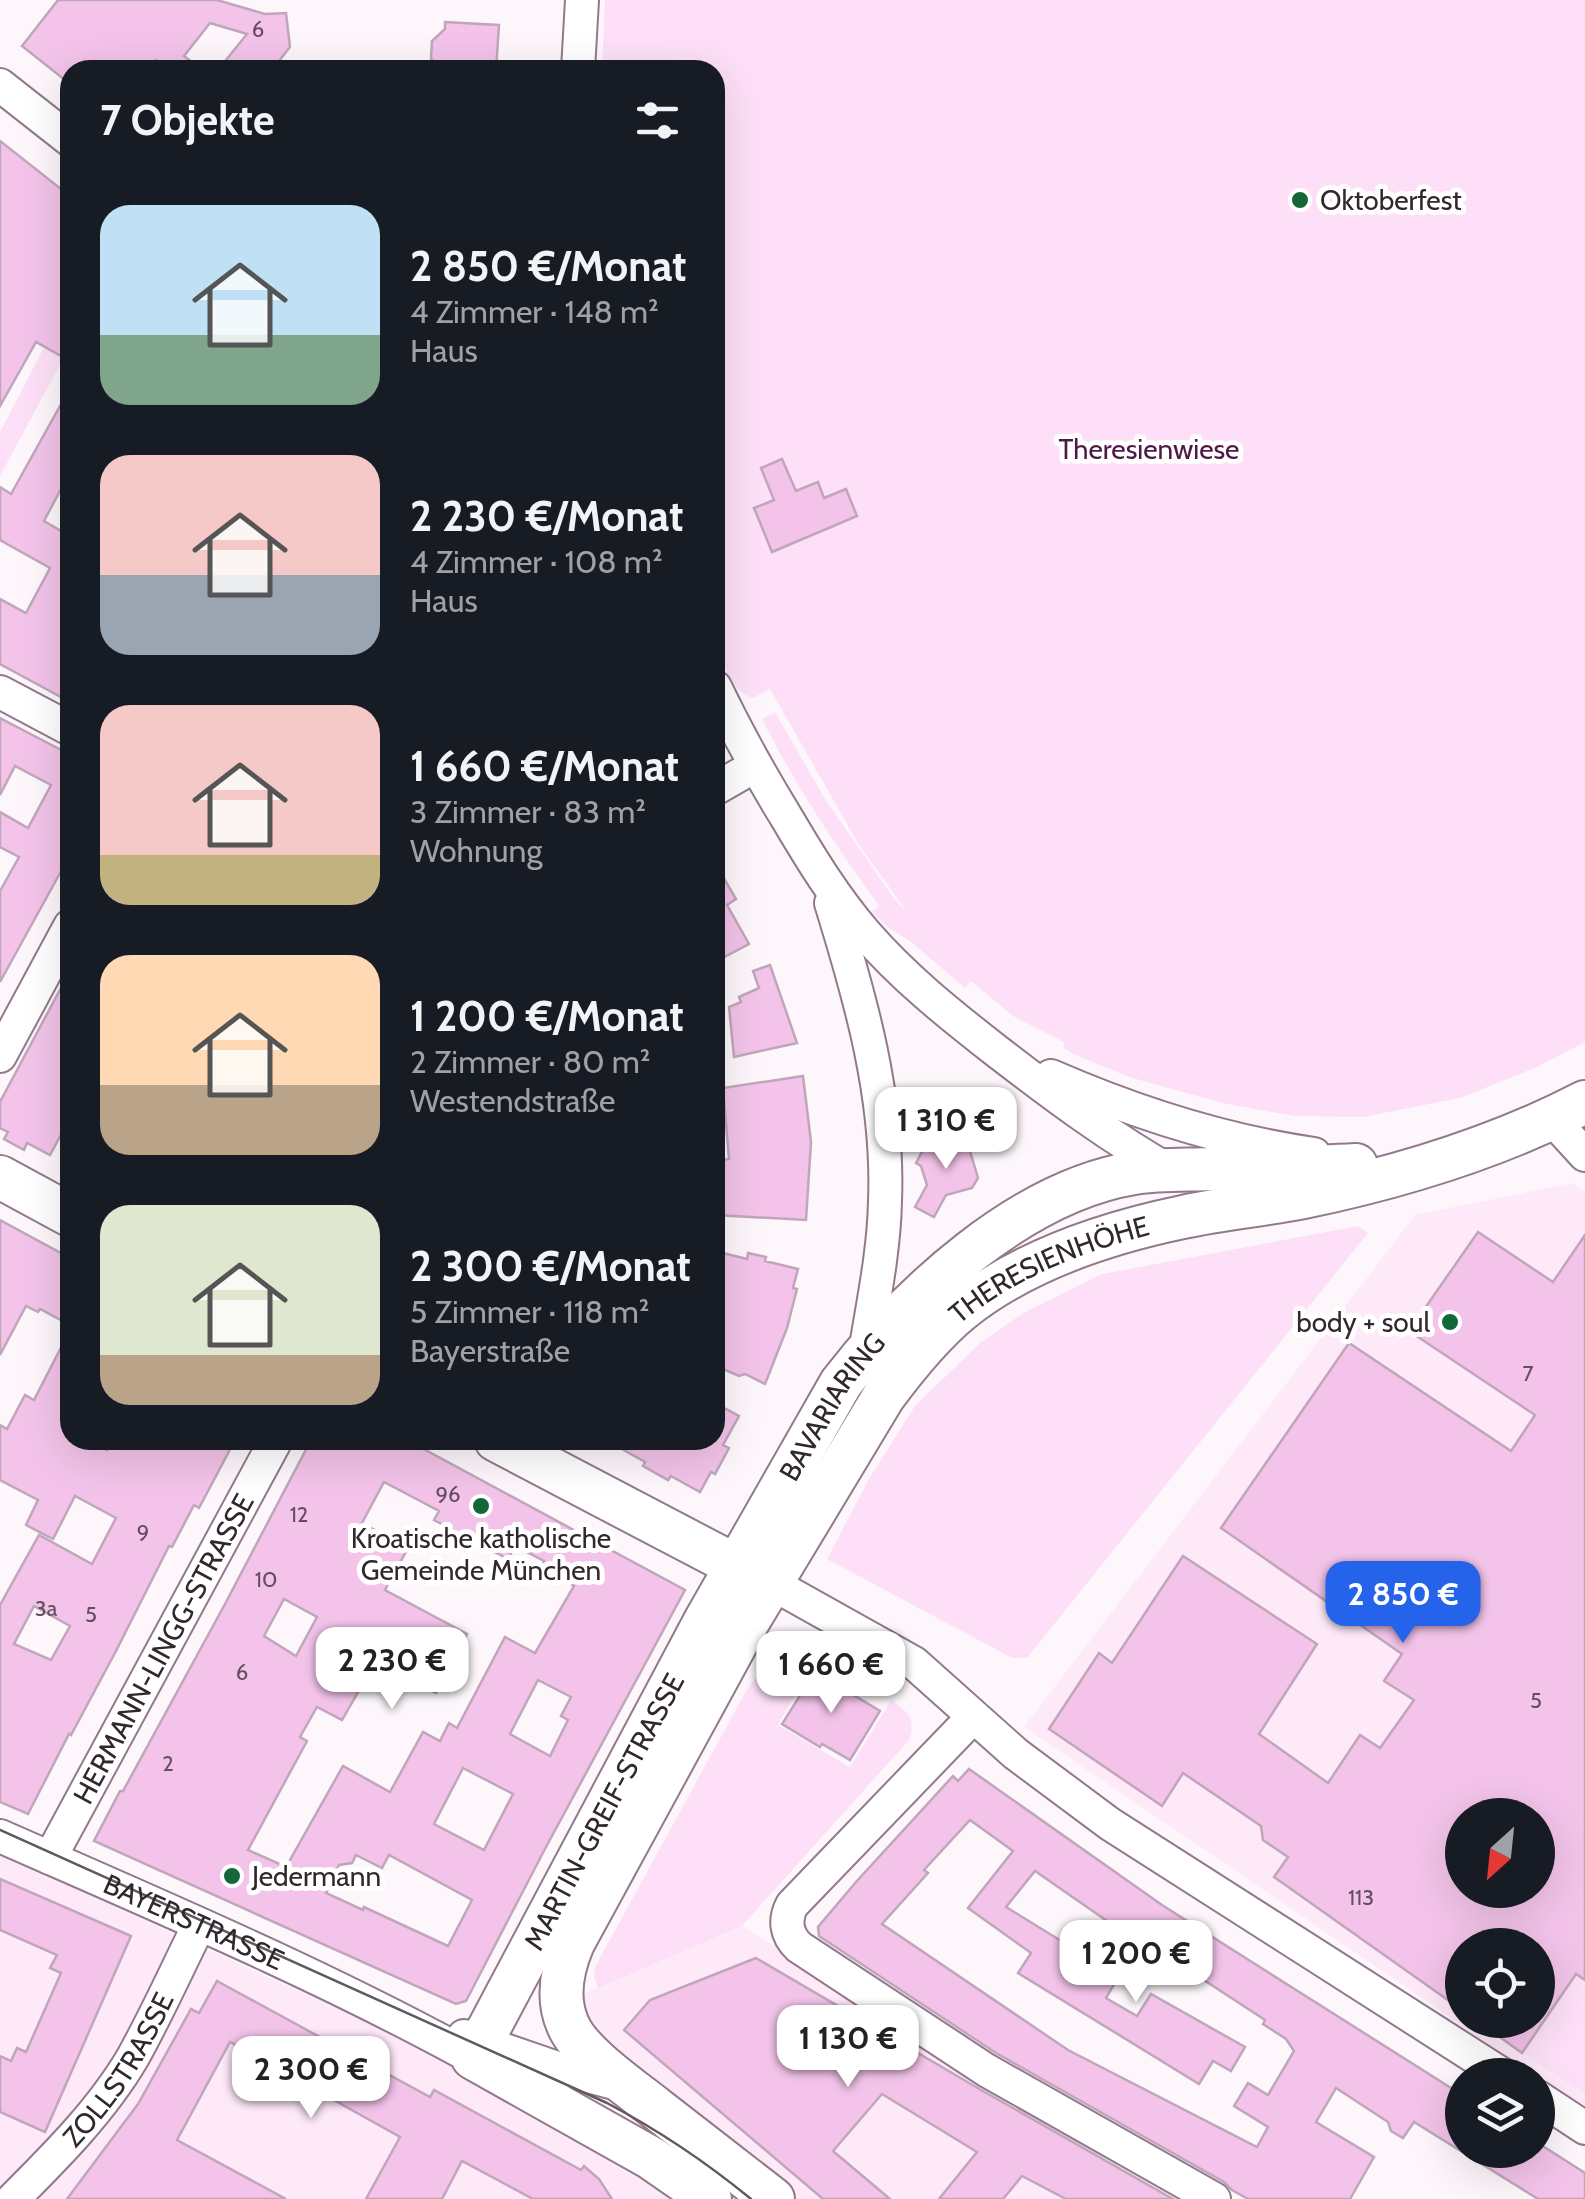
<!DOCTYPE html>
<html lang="de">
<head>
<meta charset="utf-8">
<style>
	:root { --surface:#171b24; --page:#242831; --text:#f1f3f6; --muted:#9ea1a6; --accent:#2563eb }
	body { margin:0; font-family:Cabin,sans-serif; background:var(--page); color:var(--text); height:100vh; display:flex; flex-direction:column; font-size:38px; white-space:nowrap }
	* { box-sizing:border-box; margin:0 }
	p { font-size:32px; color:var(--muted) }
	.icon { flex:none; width:55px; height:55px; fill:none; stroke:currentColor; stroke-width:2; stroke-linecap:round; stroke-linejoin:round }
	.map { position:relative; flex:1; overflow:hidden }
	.details { position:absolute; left:60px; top:60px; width:665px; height:1390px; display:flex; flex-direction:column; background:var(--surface); border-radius:30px; box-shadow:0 10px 40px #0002 }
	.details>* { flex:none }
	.needle { width:65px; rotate:207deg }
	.tools { position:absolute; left:1445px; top:1798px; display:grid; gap:20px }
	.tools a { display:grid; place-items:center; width:110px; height:110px; border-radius:50%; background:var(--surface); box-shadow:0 10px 40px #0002; font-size:50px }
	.price { position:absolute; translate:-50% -85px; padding:0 22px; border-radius:20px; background:#fff; color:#222; font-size:32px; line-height:65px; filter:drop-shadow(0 2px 5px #0008) }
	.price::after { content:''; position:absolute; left:50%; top:60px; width:30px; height:22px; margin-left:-15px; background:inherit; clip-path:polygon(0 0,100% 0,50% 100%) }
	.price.current { background:var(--accent); color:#fff }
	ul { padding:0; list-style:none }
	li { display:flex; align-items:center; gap:30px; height:250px; padding:0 40px }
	li span { display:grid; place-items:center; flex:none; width:280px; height:200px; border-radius:30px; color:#555 }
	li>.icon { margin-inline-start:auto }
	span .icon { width:120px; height:120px; fill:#fffc; stroke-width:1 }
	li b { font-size:42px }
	h2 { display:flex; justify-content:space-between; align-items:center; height:120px; padding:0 40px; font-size:42px }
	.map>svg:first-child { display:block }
</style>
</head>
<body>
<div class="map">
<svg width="1585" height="2199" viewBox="0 0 1585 2199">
	<rect width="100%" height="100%" fill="#fdf7fc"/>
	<g fill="#fee9f9" fill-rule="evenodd">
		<path d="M1572,1183l13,9v917l-561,-382 391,-512zM1462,1815h76v75h-76zM1462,1945h76v75h-76z"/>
		<path d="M0,1854l438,201 257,144h-695z"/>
		<path d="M742,1926l365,227 -26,46h-291l-192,-155 -20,-48z"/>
	</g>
	<g fill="#fde0f7">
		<path d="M605,0h980v1042l-48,25 -77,31 -97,19 -69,-1 -72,-13 -93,-26 -56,-23 -10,-7 1,-5 -51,-26 -42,-35 -6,7 -54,-46 -24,-15 -15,-15 7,-6c-43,-60 -84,-121 -117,-187l13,-7 50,87 70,101 12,12 -48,-67 -89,-156 -17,9c-21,-7 -30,-34 -38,-54v-574h-113z"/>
		<path d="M52,332l18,14 -70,130v-44z"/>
		<path d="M1358,1226l10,7 -341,425h-15l-185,-99 42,-80 46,-73 65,-63 45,-31 77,-38z"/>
		<path d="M781,1645l35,13 -38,67 72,42 41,-67c16,12 25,16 19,39l-168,187 -144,62 -4,-11 1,-10 151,-276z"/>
		<path d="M1576,1974h9v120l-62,-41z"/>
	</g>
	<g fill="#f3c3e9" stroke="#c0a6bb" stroke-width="2.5" fill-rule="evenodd">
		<path d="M58,0h159l48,14 21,-1 4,34 -18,23h-54l29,-36 -37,-11 -26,33 18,14h-34l-12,-10 -8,10h-78v14l-48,-38z"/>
		<path d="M445,22l54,3 -3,45h-53l-12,-11 1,-18 13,-12z"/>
		<path d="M0,141l70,55v165l-34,-19 -36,64z"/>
		<path d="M70,388v84l-26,49 24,14 2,-3v170l-70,-38v-65l26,14 24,-45 -50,-28v-53l11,7z"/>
		<path d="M782,459l14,32 22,-9 6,16 22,-9 11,27 -85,36 -18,-44 20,-8 -13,-32z"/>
		<path d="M0,718l67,35 3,-4v106l-70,127v-91l19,-34 -19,-10v-35l28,16 23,-43 -36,-19 -15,29z"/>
		<path d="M715,863l21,36 -9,6 22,39 -34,18z"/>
		<path d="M770,965l27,78 -63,14 -5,-50 12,-5 -2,-5 20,-9 -6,-17z"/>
		<path d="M70,971v147l-20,37 -23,-12 -3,7 -20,-11 4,-7 -8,-4v-26z"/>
		<path d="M803,1076l8,66 -5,78 -91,-5v-54l14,-2 -6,-71z"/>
		<path d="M957,1131l18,10 -5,10 8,27 -6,10 -26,7 -12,22 -19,-10 12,-22 -6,-19 -5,-3 8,-15 28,-7z"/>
		<path d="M0,1220l70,38v67l-30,-16 -2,3 -12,-6 -26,49z"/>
		<path d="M1478,1232l75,50 32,-47v745l-9,-6 -54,79 -46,-33h62v-75h-76v65l-188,-133 14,-20 -25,-17 -2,-14 -78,-53 -21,33 -113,-77 50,-76 13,10 71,-107 134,88 -58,90 69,49 32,-48 20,13 34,-48 -30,-19 18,-27 -181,-126 128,-185 162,108 24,-36 -126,-84zM1462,1815h76v75h-76z"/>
		<path d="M715,1251l32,8 1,-6 18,4 -1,4 33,8 -5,19 4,1 -10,39 -22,56 -20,-10 -6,2 -21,-9 -3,-9z"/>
		<path d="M70,1330v110h18l19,10 5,-10h123l-36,68 -5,-3 -22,42 -3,-1 -53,105 -45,84 -2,-1 -41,80 -28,-12v-197l39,-70 53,29 24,-46 -41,-22 -22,43 -27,-14 12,-25 -38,-20v-55l7,4 18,-34 9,5zM34,1606l36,20 -19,34 -37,-16z"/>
		<path d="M715,1403l24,13 -16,29 6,3 -14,26 -4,-2 -11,20 -29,-16 -3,4 -25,-14 2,-4 -39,-22h109z"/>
		<path d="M311,1440h96l278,150 -139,257 -80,154 -10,3 -362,-163 26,-50h3l102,-187zM384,1482l55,29 -5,9 74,39 7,-13 29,15 -3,6 33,19 -39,67 -30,-16 -48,91 -8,-5 -9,18 -17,-9 -33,60 -47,-26 -57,101 -38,-17 59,-109 -7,-4 17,-30 25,13 34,-59 60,32 31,-59 -82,-44 23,-42 -46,-25zM284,1599l33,18 -21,39 -32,-20zM538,1680l33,17 -10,19 7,4 -18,36 -40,-22zM463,1768l50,26 -29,56 -50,-26zM356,1855l26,13 7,-13 83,45 -24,46 -84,-39 -1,3 -37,-17 13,-28 13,-2z"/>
		<path d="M820,1672l9,3 3,7 48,29 -30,49 -28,-16 -2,3 -38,-23 27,-43z"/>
		<path d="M969,1769l193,136 300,190v55h76v-7l47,30v26h-47l-124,-77 -11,16 -12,-7 -3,-9 -52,-34 -20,34 58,35 -24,42h-102l-16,-9 -8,-8 -228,-129 -177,-117 -1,-9 38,-45 97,-106 5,5zM970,1820l43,31 -45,57 63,45 -13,20 181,111 14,-23 18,10 14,-24 -94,-53 -14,22 -31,-18 14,-24 -36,-19 -78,-48 29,-36 72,50 57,33 101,66 -2,4 23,15 8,12 -26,44 -20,-12 -14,23 34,21 -11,20 -189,-97 -186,-126 46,-51 -4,-3z"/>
		<path d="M0,1879l131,57 -86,196 -45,-20v-56l11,5 6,-13 9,4 35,-79 -11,-5 7,-13 -57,-25z"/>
		<path d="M756,1958l220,129 197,112h-107l-44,-23 -19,23h-64l38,-47 -95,-58 -49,57 57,48h-67l-199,-169 26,-30z"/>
		<path d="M217,1981l213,116 4,-7 147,80 3,-4 15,13 13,20h-79l-71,-38 -20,38h-76l34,-62 -170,-95 -53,98 109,59h-219l71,-95 53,-95 8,4z"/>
	</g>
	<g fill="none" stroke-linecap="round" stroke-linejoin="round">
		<g stroke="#92798d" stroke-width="36">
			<g id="minor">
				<path d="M578,70l4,-70"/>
				<path d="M0,85l70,55"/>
				<path d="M715,687c22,46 46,89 73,133 23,39 47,78 77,113 38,44 83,80 129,116 58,45 117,89 181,125"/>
				<path d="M0,692l70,37"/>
				<path d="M715,789l40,-23"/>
				<path d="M831,903c30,97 58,195 54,298 -1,51 -12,102 -20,152"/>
				<path d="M0,1056l70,-130"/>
				<path d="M1051,1076c85,37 172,65 263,78"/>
				<path d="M1552,1119l33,36"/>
				<path d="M771,1583l143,80 102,91 94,70 393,251"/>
				<path d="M973,1717l-181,188c-8,15 -6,30 7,42l187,123 228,129"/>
				<path id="s1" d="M0,1836c159,70 320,138 473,222"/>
				<path id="s2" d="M50,1858l226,-418"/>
				<path d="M464,2036l90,31 68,18"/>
				<path d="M1538,2097l47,31"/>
				<path id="s3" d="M13,2199c43,-43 89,-89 120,-142 24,-43 44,-88 66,-132"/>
			</g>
		</g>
		<g stroke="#92798d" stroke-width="46">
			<g id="major">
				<path d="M0,1177l70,38"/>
				<path d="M496,1440l265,139"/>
				<path id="s4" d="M710,2199l-59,-41 -178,-100 231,-435 137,-240c68,-88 180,-192 293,-210 25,-4 51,-3 76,-4 49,-1 98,-1 146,-4"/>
				<path id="s5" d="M773,2199c-39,-30 -77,-60 -116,-90 -25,-20 -77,-55 -89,-84 -12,-27 -6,-56 5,-82l176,-323 135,-224c23,-31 47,-61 76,-85 63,-51 146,-78 223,-94 40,-9 81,-12 121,-20 96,-20 194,-50 281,-95"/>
			</g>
		</g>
		<use href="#minor" stroke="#fff" stroke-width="32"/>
		<use href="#major" stroke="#fff" stroke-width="42"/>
		<path stroke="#625960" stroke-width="2.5" d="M0,1830l607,273c51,27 99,59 144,96"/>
	</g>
	<g fill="#136739" stroke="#fff" stroke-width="4">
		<circle cx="1300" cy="200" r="10"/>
		<circle cx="1450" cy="1322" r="10"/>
		<circle cx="481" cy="1506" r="10"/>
		<circle cx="232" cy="1876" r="10"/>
	</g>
	<g text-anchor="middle" stroke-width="10" stroke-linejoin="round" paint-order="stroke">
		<g font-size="22" fill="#624e5e">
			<text x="258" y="37">6</text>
			<text x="1528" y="1381">7</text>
			<text x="448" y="1502">96</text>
			<text x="299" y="1522">12</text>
			<text x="143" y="1540">9</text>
			<text x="266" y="1587">10</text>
			<text x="46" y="1616">3a</text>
			<text x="91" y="1622">5</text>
			<text x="242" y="1680">6</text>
			<text x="1536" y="1708">5</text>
			<text x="168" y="1771">2</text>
			<text x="1361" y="1905">113</text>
		</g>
		<g font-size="28" fill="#31272f" stroke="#fff" text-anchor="start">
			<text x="1320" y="210">Oktoberfest</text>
			<text x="1430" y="1332" text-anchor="end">body + soul</text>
			<text x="481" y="1548" text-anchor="middle">Kroatische katholische<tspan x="481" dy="32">Gemeinde München</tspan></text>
			<text x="252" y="1886">Jedermann</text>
		</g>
		<g font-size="28" fill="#4e1847" stroke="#fff">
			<text x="1149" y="459">Theresienwiese</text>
		</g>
		<g font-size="28" fill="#31272f" stroke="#fff">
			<text dy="10" stroke="none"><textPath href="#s5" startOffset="1198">THERESIENHÖHE</textPath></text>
			<text dy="10" stroke="none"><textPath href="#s4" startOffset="1020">BAVARIARING</textPath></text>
			<text dy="10" stroke="none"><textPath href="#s2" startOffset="238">HERMANN-LINGG-STRASSE</textPath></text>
			<text dy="10" stroke="none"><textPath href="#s4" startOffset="555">MARTIN-GREIF-STRASSE</textPath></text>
			<text dy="10" stroke="none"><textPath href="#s1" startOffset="212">BAYERSTRASSE</textPath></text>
			<text dy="10" stroke="none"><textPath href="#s3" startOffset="168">ZOLLSTRASSE</textPath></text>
		</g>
	</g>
</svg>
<div class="tools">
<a><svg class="needle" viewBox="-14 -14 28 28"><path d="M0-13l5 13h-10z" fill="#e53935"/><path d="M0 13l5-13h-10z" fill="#9ea1a6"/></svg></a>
<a><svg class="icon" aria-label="locate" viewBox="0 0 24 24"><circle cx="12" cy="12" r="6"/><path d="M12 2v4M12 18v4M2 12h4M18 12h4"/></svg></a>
<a><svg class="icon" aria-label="layers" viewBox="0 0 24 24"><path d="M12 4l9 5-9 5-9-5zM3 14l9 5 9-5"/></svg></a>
</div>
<b class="price" style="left:946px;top:1172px">1 310 €</b>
<b class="price current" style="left:1403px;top:1646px">2 850 €</b>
<b class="price" style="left:392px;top:1712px">2 230 €</b>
<b class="price" style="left:831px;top:1716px">1 660 €</b>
<b class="price" style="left:1136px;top:2005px">1 200 €</b>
<b class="price" style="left:848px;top:2090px">1 130 €</b>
<b class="price" style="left:311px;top:2121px">2 300 €</b>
<section class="details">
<h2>7 Objekte<svg class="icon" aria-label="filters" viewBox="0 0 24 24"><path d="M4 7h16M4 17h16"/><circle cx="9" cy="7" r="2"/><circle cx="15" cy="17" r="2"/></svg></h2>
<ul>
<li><span style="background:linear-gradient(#bfe0f5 65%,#7fa58c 0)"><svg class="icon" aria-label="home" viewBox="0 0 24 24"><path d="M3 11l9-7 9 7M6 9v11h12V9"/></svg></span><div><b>2 850 €/Monat</b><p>4 Zimmer · 148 m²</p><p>Haus</p></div></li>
<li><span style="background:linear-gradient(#f6c9c9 60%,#9aa5b1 0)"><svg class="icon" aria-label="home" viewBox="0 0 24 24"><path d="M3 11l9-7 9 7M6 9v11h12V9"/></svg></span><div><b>2 230 €/Monat</b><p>4 Zimmer · 108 m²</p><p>Haus</p></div></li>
<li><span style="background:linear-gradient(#f6c9c9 75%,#c2b280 0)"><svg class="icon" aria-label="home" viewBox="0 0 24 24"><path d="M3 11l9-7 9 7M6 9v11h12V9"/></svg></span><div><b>1 660 €/Monat</b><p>3 Zimmer · 83 m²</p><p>Wohnung</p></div></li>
<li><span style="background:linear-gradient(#ffd9b3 65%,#b9a48a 0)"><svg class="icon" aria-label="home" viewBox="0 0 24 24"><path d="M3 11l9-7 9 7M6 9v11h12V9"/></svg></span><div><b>1 200 €/Monat</b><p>2 Zimmer · 80 m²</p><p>Westendstraße</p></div></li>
<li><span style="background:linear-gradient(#dfe7d0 75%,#b9a48a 0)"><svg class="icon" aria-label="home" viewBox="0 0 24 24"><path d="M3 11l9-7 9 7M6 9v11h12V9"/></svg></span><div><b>2 300 €/Monat</b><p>5 Zimmer · 118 m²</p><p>Bayerstraße</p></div></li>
</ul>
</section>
</div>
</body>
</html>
